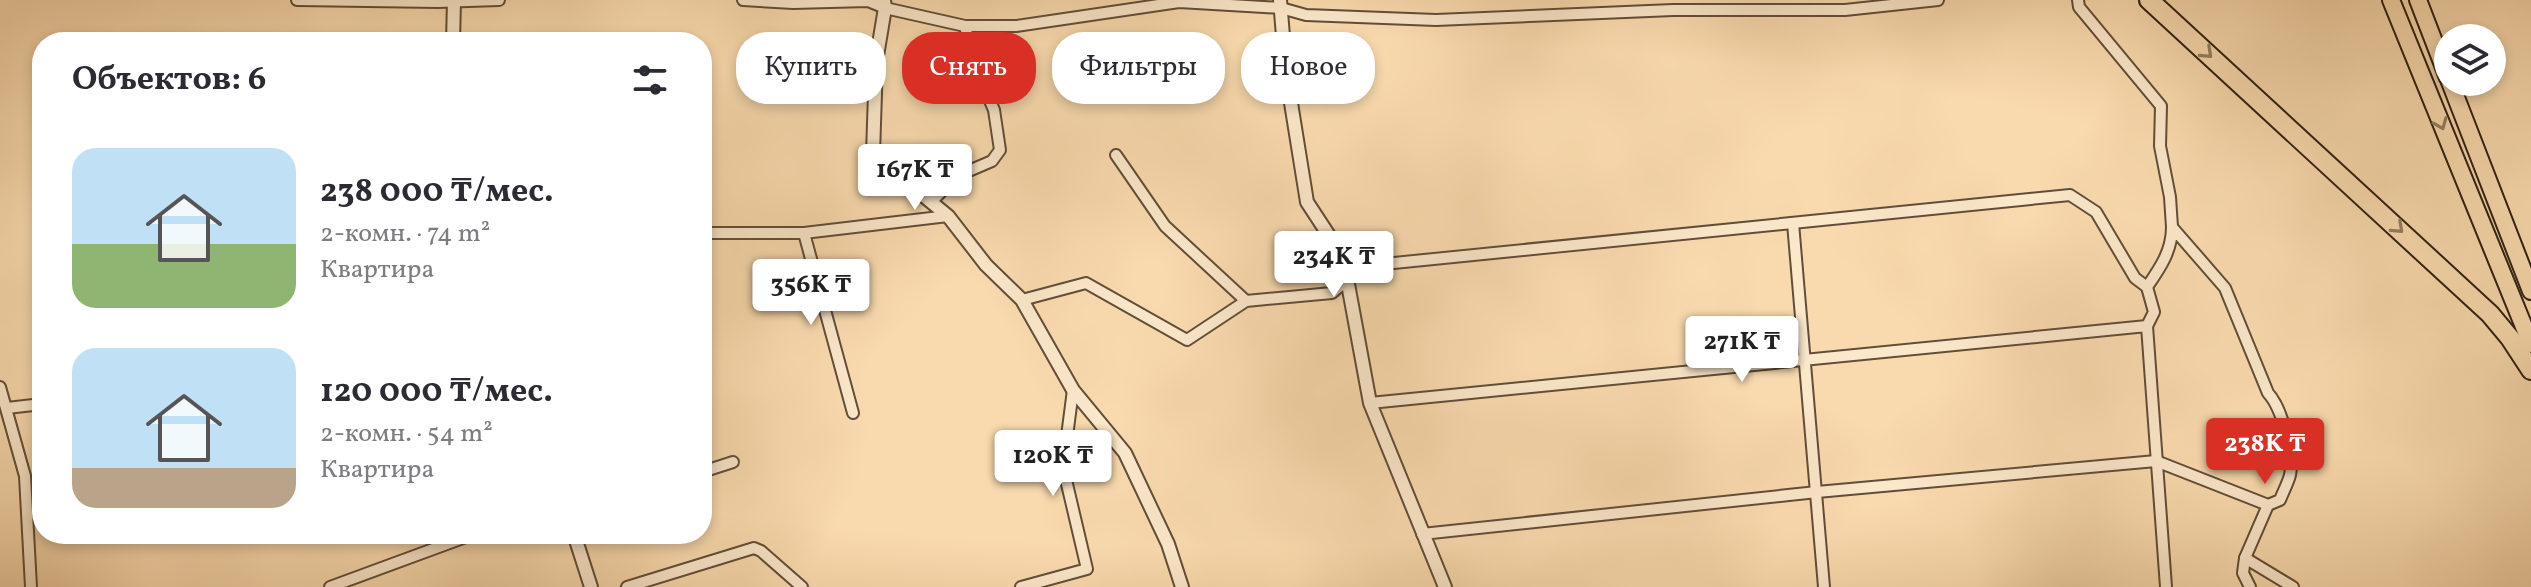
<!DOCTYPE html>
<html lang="ru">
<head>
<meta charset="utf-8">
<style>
	:root { --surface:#fff; --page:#f2f2f3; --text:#2b2b33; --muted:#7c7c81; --accent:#d93025 }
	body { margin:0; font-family:Vollkorn,serif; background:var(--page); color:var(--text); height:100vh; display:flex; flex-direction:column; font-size:30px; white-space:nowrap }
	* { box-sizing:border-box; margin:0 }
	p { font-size:26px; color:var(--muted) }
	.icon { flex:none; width:44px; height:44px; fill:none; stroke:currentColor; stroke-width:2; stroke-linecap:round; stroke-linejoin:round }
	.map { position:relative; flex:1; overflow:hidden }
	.sheet { position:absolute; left:32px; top:32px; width:680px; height:512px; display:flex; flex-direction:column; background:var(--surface); border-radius:32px; box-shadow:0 4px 12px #0003 }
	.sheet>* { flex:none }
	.guide { position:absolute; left:736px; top:32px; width:760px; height:72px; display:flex; gap:16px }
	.fabs { position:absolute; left:2434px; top:24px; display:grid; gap:16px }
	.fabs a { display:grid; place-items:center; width:72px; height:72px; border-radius:50%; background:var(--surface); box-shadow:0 4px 12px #0003; font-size:40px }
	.price { position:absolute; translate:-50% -68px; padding:0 18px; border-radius:8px; background:#fff; color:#222; font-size:26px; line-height:52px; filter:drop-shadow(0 2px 4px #0008) }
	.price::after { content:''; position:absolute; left:50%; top:48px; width:24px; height:18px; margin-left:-12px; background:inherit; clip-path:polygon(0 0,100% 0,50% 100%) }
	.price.current { background:var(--accent); color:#fff }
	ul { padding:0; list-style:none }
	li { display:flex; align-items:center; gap:24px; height:200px; padding:0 40px }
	li span { display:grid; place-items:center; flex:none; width:224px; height:160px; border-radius:24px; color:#555 }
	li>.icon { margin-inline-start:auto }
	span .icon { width:96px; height:96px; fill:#fffc; stroke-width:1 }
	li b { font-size:34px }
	h2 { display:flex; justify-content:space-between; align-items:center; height:96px; padding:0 40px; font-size:34px }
	.tag { padding:0 28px; border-radius:32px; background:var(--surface); box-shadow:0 4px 12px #0003; font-size:28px; line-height:72px }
	.tag.current { background:var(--accent); color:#fff }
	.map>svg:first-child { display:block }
</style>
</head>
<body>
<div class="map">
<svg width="2531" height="587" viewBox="0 0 2531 587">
	<rect width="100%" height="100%" fill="#f9daae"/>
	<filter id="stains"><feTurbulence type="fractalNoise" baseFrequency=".0025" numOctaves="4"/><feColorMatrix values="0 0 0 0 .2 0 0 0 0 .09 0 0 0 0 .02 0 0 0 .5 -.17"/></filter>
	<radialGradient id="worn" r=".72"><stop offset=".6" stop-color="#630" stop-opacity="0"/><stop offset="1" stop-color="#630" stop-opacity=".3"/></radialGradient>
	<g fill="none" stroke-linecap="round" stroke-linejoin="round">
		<g stroke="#614e38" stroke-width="14">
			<g id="minor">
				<path d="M297,0l141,2 61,-2"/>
				<path d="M743,0l50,3 75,-2 17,7 80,18h51l163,-24 102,6 25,7 130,5 237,-10h172l93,-10"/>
				<path d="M2078,0l1,7 82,99 -1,40 10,51 2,30"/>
				<path d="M1116,155l49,71 81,75"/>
				<path d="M931,202l26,-26 35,-15 8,-11 -6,-40 -18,-41 -11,-43"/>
				<path d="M1793,223l31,364"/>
				<path d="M702,233h102l144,-17"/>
				<path d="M804,233l49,180"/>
				<path d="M1022,300l64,-17 101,57 59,-39 86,-8 32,-27 706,-71 26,17 39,66 12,9"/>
				<path d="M2147,326l7,-14 -7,-25c13,-19 25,-36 25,-60l53,61 43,105c14,15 26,61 22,82 -2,8 -7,17 -10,25l-12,5"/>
				<path d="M0,387l25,89 6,111"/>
				<path d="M1370,403l777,-77 19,261"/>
				<path d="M7,408l35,-4"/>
				<path d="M702,472l31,-10"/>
				<path d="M1422,534l395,-42 339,-31 112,44 -23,53 -2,15 7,14"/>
				<path d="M2245,558l48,29"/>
				<path d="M330,587l144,-53"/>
				<path d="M627,587l127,-39 7,3 41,36"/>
				<path d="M1021,587l66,-18 -24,-102 10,-77"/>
			</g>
		</g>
		<g stroke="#614e38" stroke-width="16">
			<g id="tertiary">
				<path d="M884,0l1,8 -9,54 -3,92 75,62 38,49 36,35 51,90 52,63 43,91 14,43"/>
				<path d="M1280,0l6,72 21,130 36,55 27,146 75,184"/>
				<path d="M453,42l1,-42"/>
				<path d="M574,534l17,53"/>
			</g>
		</g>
		<g stroke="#2e1f11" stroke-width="20">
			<g id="trunk">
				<path d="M2391,0l140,344"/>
				<path d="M2418,0l30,78"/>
				<path d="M2450,82l81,209"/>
			</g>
		</g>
		<g stroke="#2e1f11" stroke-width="22">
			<path id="motorway" d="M2149,0l341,314 20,24 21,32"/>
		</g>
		<use href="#minor" stroke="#fbe7ca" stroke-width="10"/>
		<use href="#tertiary" stroke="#fbe7ca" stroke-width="12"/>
		<use href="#trunk" stroke="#f9daae" stroke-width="16"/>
		<use href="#motorway" stroke="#f9daae" stroke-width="18"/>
	</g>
	<defs><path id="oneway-chevron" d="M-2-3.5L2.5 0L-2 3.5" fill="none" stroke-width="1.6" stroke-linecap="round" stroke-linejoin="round" transform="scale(2)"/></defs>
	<g stroke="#947c60">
		<use href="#oneway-chevron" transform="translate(2207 53) rotate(43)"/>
		<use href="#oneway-chevron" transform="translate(2441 124) rotate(68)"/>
		<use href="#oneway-chevron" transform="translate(2398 228) rotate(43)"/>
	</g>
	<rect width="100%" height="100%" filter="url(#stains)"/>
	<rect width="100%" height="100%" fill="url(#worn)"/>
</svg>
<div class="fabs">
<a><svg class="icon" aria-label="layers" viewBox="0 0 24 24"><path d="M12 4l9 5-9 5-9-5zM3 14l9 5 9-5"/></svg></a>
</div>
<b class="price" style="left:915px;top:212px">167K ₸</b>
<b class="price" style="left:1334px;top:299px">234K ₸</b>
<b class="price" style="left:811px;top:327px">356K ₸</b>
<b class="price" style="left:1742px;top:384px">271K ₸</b>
<b class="price current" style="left:2265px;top:486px">238K ₸</b>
<b class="price" style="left:1053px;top:498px">120K ₸</b>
<div class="guide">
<a class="tag">Купить</a>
<a class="tag current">Снять</a>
<a class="tag">Фильтры</a>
<a class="tag">Новое</a>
</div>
<section class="sheet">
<h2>Объектов: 6<svg class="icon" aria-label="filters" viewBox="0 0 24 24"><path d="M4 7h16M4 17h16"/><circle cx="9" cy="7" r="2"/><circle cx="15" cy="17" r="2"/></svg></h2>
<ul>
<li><span style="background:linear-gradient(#bfe0f5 60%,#8fb573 0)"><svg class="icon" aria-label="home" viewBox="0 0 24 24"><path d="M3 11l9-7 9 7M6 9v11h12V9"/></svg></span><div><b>238 000 ₸/мес.</b><p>2-комн. · 74 m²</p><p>Квартира</p></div></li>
<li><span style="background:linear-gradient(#bfe0f5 75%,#b9a48a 0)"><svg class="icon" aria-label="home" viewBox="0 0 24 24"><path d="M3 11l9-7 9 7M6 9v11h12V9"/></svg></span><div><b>120 000 ₸/мес.</b><p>2-комн. · 54 m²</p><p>Квартира</p></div></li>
</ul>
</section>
</div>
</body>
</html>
